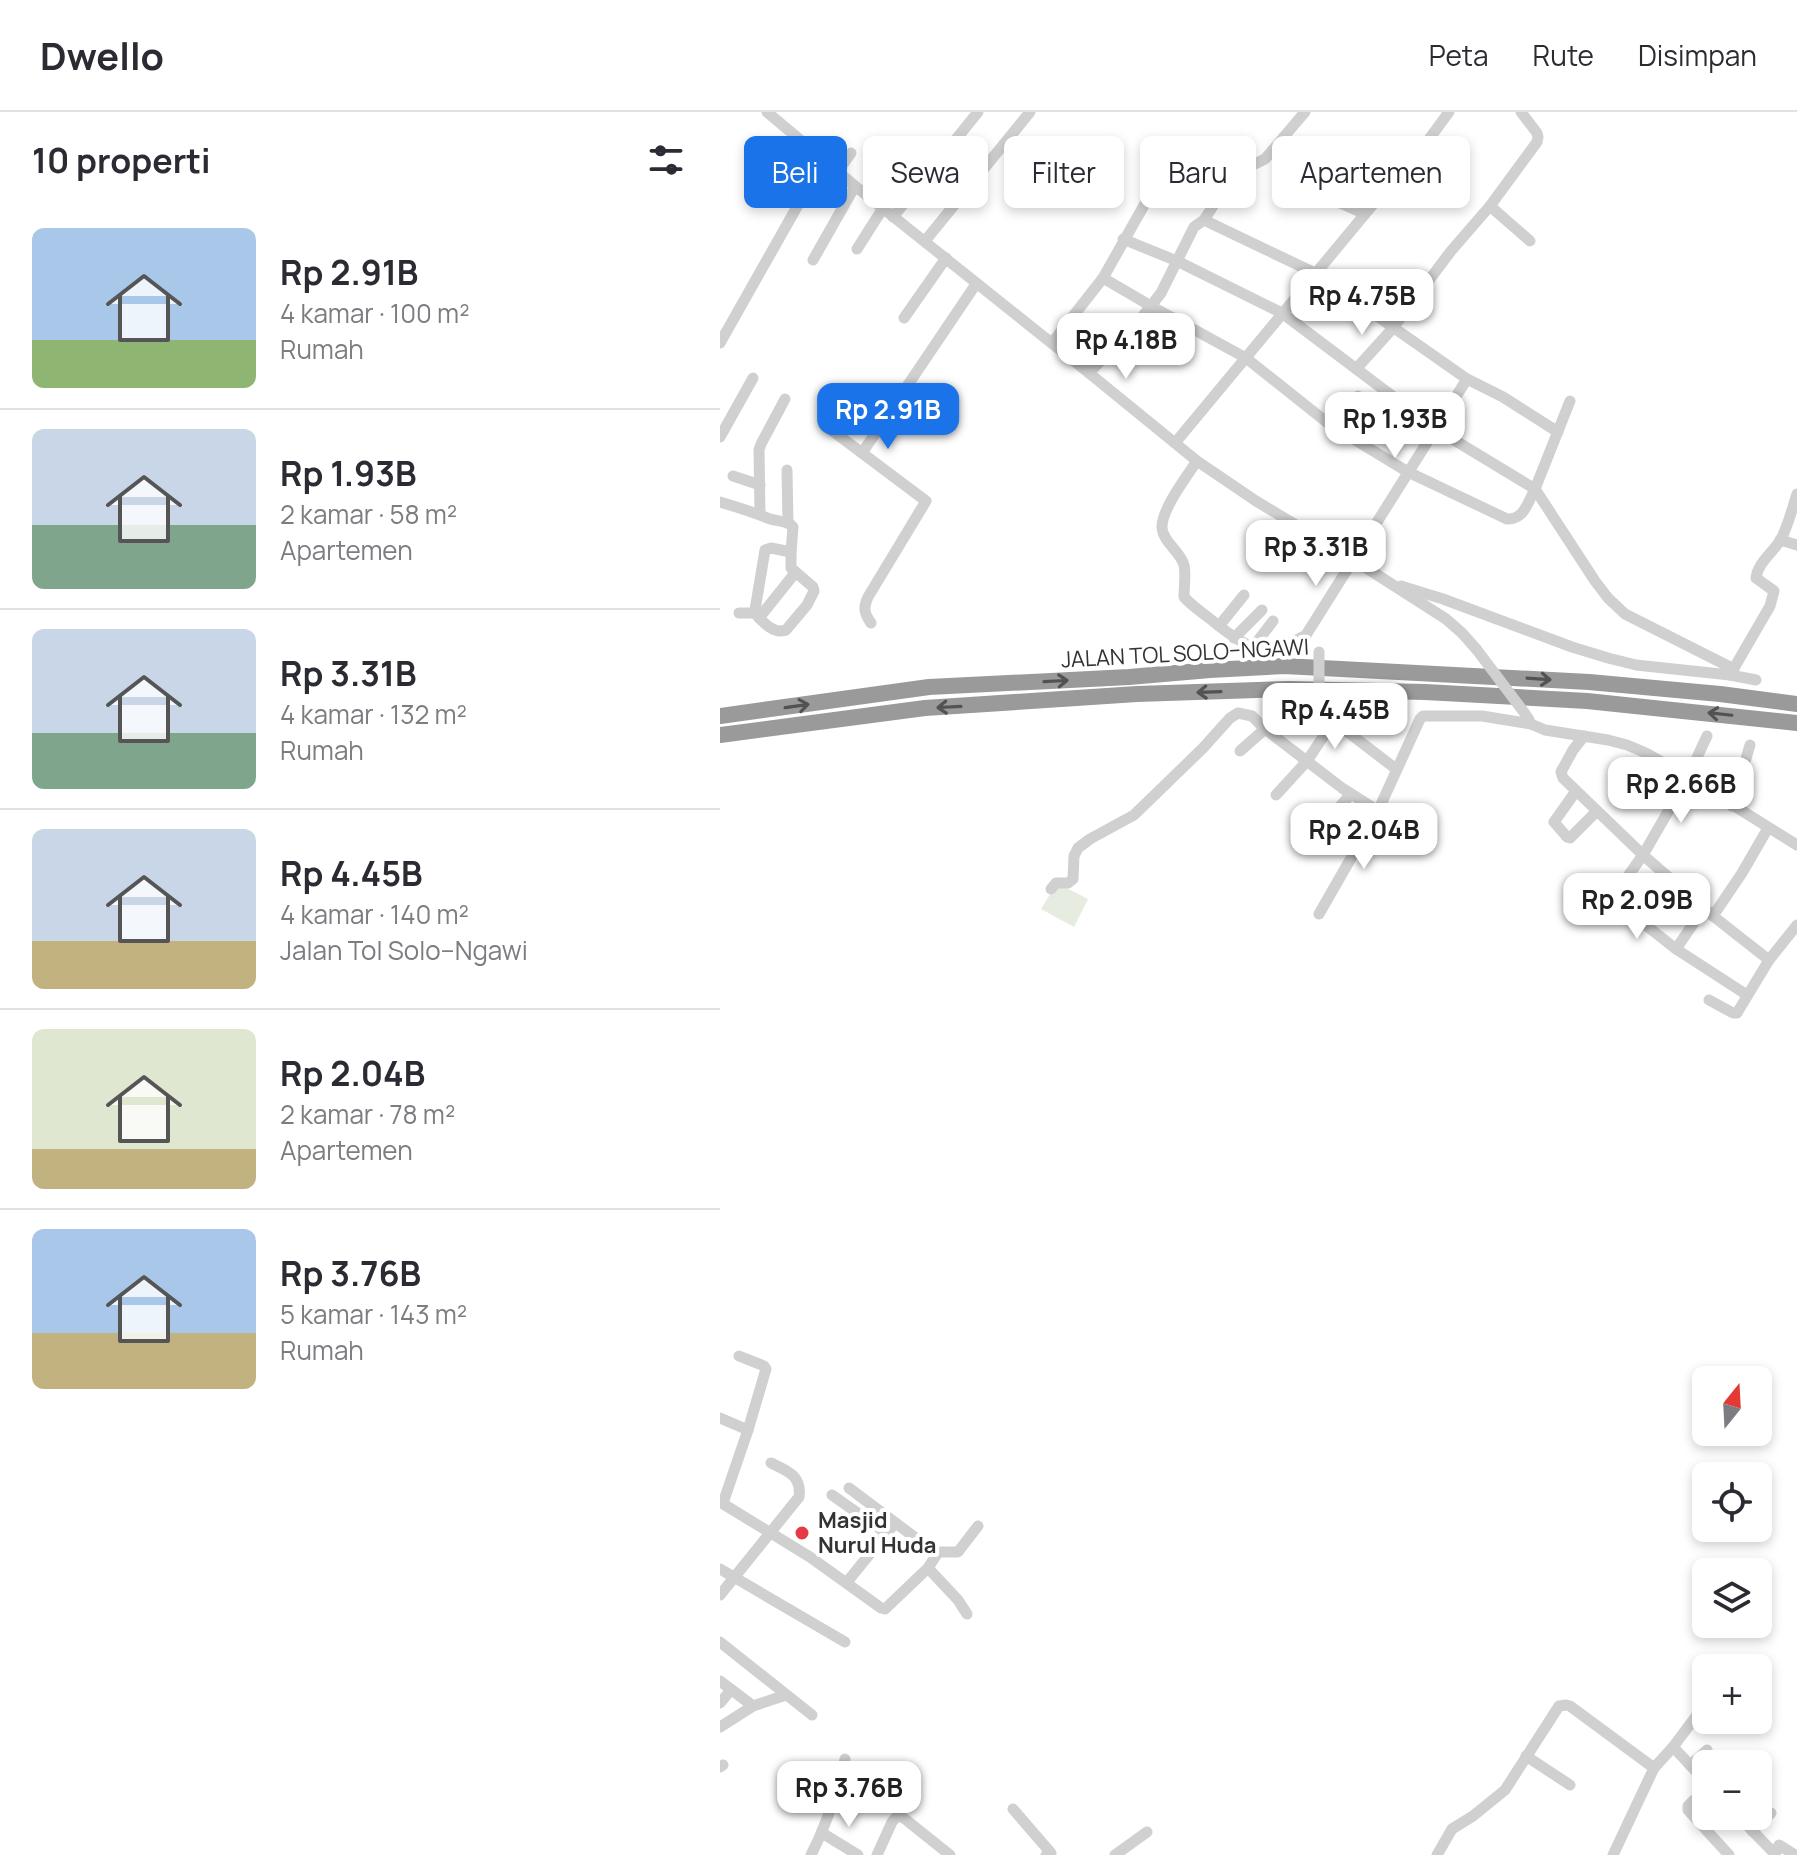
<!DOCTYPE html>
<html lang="id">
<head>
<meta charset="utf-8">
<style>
	:root { --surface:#fff; --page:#f7f7f7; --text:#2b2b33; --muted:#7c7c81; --line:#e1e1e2; --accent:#1a73e8 }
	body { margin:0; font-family:Manrope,sans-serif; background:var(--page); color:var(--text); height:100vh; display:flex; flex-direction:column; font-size:30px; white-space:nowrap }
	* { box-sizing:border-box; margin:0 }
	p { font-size:26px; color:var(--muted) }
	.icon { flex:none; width:44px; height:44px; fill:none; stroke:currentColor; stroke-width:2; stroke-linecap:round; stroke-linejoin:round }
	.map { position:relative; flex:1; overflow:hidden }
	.drawer { display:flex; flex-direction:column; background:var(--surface); width:720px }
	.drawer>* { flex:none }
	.top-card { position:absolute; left:24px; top:24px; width:760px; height:72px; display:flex; gap:16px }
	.needle { width:52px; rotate:18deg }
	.fabs { position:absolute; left:972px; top:1254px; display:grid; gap:16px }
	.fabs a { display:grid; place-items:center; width:80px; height:80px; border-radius:12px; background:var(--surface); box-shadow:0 4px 12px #0003; font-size:40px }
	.price { position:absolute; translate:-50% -68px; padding:0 18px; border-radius:16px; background:#fff; color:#222; font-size:26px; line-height:52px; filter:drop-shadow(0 2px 4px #0008) }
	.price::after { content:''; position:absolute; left:50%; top:48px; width:24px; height:18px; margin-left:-12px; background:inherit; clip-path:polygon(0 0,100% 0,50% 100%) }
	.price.selected { background:var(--accent); color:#fff }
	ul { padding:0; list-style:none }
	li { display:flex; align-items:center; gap:24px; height:200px; padding:0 32px }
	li+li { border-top:2px solid var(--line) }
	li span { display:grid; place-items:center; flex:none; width:224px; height:160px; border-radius:12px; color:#555 }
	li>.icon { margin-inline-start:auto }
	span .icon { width:96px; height:96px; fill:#fffc; stroke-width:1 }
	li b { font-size:34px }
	h2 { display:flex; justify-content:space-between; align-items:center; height:96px; padding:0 32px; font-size:34px }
	.tag { padding:0 28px; border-radius:12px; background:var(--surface); box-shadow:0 4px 12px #0003; font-size:28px; line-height:72px }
	.tag.selected { background:var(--accent); color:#fff }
	header { display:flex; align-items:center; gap:48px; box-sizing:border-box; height:112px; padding:0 40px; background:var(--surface); border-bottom:2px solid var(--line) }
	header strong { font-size:38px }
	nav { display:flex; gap:44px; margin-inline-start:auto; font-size:28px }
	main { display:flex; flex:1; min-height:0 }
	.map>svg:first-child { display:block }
</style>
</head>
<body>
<header>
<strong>Dwello</strong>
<nav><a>Peta</a><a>Rute</a><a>Disimpan</a></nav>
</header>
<main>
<section class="drawer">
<h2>10 properti<svg class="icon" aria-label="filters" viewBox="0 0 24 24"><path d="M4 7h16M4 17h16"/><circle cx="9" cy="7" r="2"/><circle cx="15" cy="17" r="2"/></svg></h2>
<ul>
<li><span style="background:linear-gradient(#a9c7e8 70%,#8fb573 0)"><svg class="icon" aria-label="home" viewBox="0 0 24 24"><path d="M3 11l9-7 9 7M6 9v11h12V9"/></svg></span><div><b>Rp 2.91B</b><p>4 kamar · 100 m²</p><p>Rumah</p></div></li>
<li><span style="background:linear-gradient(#c9d6e8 60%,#7fa58c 0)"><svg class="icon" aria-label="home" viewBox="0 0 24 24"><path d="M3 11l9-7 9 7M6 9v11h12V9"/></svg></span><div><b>Rp 1.93B</b><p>2 kamar · 58 m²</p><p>Apartemen</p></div></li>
<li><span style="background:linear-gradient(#c9d6e8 65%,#7fa58c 0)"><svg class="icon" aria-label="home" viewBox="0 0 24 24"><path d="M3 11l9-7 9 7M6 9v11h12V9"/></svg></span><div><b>Rp 3.31B</b><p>4 kamar · 132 m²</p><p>Rumah</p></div></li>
<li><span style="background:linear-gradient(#c9d6e8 70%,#c2b280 0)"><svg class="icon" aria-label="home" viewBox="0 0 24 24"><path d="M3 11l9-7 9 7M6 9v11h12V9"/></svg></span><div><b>Rp 4.45B</b><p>4 kamar · 140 m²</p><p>Jalan Tol Solo–Ngawi</p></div></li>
<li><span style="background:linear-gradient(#dfe7d0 75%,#c2b280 0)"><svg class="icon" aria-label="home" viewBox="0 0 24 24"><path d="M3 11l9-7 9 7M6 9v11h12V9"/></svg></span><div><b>Rp 2.04B</b><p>2 kamar · 78 m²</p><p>Apartemen</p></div></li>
<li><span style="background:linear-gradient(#a9c7e8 65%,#c2b280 0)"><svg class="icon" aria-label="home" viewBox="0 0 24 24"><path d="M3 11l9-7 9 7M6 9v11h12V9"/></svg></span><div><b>Rp 3.76B</b><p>5 kamar · 143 m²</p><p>Rumah</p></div></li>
</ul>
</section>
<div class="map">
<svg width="1077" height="1743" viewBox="0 0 1077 1743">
	<rect width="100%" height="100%" fill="#fff"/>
	<path fill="#e6ecdf" d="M337,771l31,16 -14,28 -33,-18z"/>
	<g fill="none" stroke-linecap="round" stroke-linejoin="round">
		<g stroke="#d0d0d0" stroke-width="11">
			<path d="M47,0l88,74 234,187 108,88 59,40 98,59 92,59 16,14 15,17"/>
			<path d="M118,59l13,-18"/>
			<path d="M618,66l42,18"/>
			<path d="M611,87l34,15"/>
			<path d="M770,94l40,35"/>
			<path d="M173,105l85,-105"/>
			<path d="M484,108l113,54 150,105 36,18 55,35"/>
			<path d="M403,127l54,22 105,52 154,116 99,60 35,-88"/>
			<path d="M205,129l105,-129"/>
			<path d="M137,137l26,-41"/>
			<path d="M93,148l42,-74"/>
			<path d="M383,166l48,28 95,52 83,66 79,48 99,47c17,1 21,-17 28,-30"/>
			<path d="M654,201l16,-26"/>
			<path d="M184,206l42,-60"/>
			<path d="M0,231l104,-184"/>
			<path d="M332,231l51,-65 75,-133"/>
			<path d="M636,257l37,-41 58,-77 39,-45 47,-64 1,-5 -1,-4 -16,-21"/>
			<path d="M369,261l50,-52 22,-28 33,-66 10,-7 27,-42 11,-8 23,-11 40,-47"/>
			<path d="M609,312l29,-28"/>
			<path d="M110,317l96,72 -58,96c-5,11 -4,16 3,26"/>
			<path d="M0,325l33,-59"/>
			<path d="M455,331l205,-247 44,-50 25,-34"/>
			<path d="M142,341l114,-169"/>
			<path d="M477,349c-10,15 -36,49 -35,67 1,14 18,23 22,37 2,9 0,22 0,32 8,9 20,17 30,25 35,28 51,36 92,13l161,-256"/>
			<path d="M67,358l1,53"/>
			<path d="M13,364l27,9"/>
			<path d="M815,377l60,92 13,17 17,16 109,55"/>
			<path d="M0,390c17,5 33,10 50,17 9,3 17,1 23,8l-2,25 -20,-4 -6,2 -10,60 -2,3h-14"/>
			<path d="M40,402l-1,-64 2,-6 24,-45"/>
			<path d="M1060,428l17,5"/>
			<path d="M681,474l42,13 129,48 36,11 28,7 94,10 40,-69 4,-15 -18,-13c2,-16 17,-25 25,-39 7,-13 11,-30 16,-45"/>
			<path d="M34,500c8,9 19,23 32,18l21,-25 7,-14 -1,-4 -22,-19v-16"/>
			<path d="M39,506l36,-45"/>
			<path d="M499,514l25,-31"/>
			<path d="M514,526l28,-28"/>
			<path d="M533,535l20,-26"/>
			<path d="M1010,563l26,5"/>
			<path d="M599,598l77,59"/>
			<path d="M808,606l3,6 14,6 63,10 19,5 19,8 42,24 109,68"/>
			<path d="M864,624l-11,14 -12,22 2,6 80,77 70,61 56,44"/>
			<path d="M987,624l-19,41 -45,78 -25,35 -3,11 61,48 71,46"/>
			<path d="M520,639l25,-22"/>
			<path d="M856,679l-22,31 13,15 3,1 27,-27"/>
			<path d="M556,683l31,-34 26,-39"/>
			<path d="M1012,694l18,-61"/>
			<path d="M587,732l44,-50"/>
			<path d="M331,777l5,-6h12l5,-4 1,-23 4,-8 12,-9 44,-24 69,-67 27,-30 8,-5 14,3 13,13 77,59 36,23"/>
			<path d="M599,802l59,-103 42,-92 3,-3h59l49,8"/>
			<path d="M993,804l29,-43 26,-45"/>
			<path d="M956,837l28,-41"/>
			<path d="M989,888l24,13h4l32,-53 28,-35"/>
			<path d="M0,1306l28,12"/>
			<path d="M112,1383l54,38"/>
			<path d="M0,1390l90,55 71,51 4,1 43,-41 9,-14 -88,-66"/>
			<path d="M3,1391l25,-73 18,-61 -2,-3 -25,-10"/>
			<path d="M217,1442l3,-2h18l20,-26"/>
			<path d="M208,1456l30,32 9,14"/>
			<path d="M0,1457l125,73"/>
			<path d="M127,1470l48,-59"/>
			<path d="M0,1483l79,-98c3,-21 -11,-26 -28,-34"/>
			<path d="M0,1530l92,73"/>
			<path d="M0,1569l33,25"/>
			<path d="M0,1591l11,-13"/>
			<path d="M0,1615l33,-21 33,-11"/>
			<path d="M955,1637l31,33"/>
			<path d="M806,1644l44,29"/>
			<path d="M970,1653l17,-15"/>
			<path d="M0,1655l3,-2"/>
			<path d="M974,1688l-6,6v4l41,45"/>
			<path d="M293,1697l38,44 -5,2"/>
			<path d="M1018,1704l37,38"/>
			<path d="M1032,1719l19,-18"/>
			<path d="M102,1721l36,22"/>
			<path d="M91,1743c16,-31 26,-63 34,-96"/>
			<path d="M157,1743l15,-33 6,-7 7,4 45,36"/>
			<path d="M395,1743l32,-23"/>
			<path d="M717,1743l15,-26 21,-13 32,-26 54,-84 7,-1 4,1 84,62"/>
			<path d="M893,1743l41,-87 19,-21 33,-44"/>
			<path d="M1055,1743l4,-10 16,10"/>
		</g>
		<g stroke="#9a9a9a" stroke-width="16">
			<path d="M0,604l209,-29 200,-10 81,-7 74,-4 305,16 131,12 77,10"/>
			<path d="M0,623l205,-27 212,-14 152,-5 136,3 162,9 210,22"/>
		</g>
		<g stroke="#d0d0d0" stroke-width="11">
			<path d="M757,538l49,65"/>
			<path d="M599,540v58"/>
		</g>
	</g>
	<defs><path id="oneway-shaft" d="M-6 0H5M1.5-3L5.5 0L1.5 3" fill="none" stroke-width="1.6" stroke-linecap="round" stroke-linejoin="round" transform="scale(2)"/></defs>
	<g stroke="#525252">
		<use href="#oneway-shaft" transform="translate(819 567) rotate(4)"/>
		<use href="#oneway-shaft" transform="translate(336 569) rotate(-3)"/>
		<use href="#oneway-shaft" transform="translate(489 580) rotate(178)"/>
		<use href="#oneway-shaft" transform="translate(77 594) rotate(-8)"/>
		<use href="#oneway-shaft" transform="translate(229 595) rotate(177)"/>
		<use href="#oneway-shaft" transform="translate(1000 602) rotate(-174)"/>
	</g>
	<circle fill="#e63946" stroke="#fff" stroke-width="3" cx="82" cy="1421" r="8"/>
	<g text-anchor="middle" stroke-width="8" stroke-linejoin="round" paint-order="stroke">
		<g font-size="22" fill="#333" stroke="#fff">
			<text transform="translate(465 541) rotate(-3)" y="8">JALAN TOL SOLO–NGAWI</text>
		</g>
		<g font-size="22" font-weight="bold" fill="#333" stroke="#fff" text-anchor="start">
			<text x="98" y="1416">Masjid<tspan x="98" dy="25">Nurul Huda</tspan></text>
		</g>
	</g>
</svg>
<div class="fabs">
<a><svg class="needle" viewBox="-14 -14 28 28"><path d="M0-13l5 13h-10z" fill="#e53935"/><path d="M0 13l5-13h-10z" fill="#7c7c81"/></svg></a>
<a><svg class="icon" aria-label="locate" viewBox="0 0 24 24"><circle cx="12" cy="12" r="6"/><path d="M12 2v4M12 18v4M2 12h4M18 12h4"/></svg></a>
<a><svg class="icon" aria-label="layers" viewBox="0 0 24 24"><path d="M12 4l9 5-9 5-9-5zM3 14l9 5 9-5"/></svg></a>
<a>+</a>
<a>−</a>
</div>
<b class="price" style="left:642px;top:225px">Rp 4.75B</b>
<b class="price" style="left:406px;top:269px">Rp 4.18B</b>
<b class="price selected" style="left:168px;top:339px">Rp 2.91B</b>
<b class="price" style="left:675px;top:348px">Rp 1.93B</b>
<b class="price" style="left:596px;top:476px">Rp 3.31B</b>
<b class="price" style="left:615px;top:639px">Rp 4.45B</b>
<b class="price" style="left:961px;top:713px">Rp 2.66B</b>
<b class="price" style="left:644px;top:759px">Rp 2.04B</b>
<b class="price" style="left:917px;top:829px">Rp 2.09B</b>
<b class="price" style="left:129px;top:1717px">Rp 3.76B</b>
<div class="top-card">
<a class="tag selected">Beli</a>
<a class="tag">Sewa</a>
<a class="tag">Filter</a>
<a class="tag">Baru</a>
<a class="tag">Apartemen</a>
</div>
</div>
</main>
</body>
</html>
